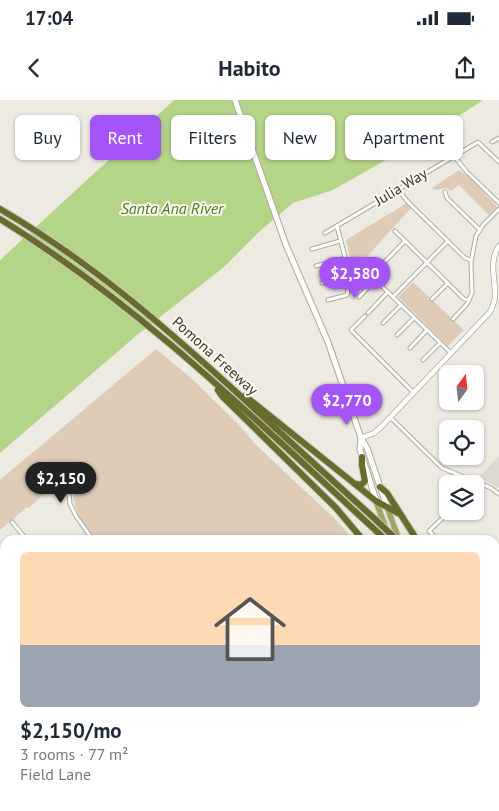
<!DOCTYPE html>
<html lang="en">
<head>
<meta charset="utf-8">
<style>
	:root { --surface:#fff; --page:#f6f6f7; --text:#1f2937; --muted:#747a83; --accent:#a554f7 }
	body { margin:0; font-family:"PT Sans",sans-serif; background:var(--page); color:var(--text); height:100vh; display:flex; flex-direction:column; font-size:19px; white-space:nowrap }
	* { box-sizing:border-box; margin:0 }
	p { font-size:16px; color:var(--muted) }
	.icon { flex:none; width:28px; height:28px; fill:none; stroke:currentColor; stroke-width:2; stroke-linecap:round; stroke-linejoin:round }
	.map { position:relative; flex:1; overflow:hidden }
	.sheet { position:absolute; left:0px; top:435px; width:500px; height:276px; display:flex; flex-direction:column; background:var(--surface); border-radius:15px 15px 0 0; box-shadow:0 1px 4px #0004 }
	.sheet>* { flex:none }
	.guide { position:absolute; left:15px; top:15px; width:470px; height:45px; display:flex; gap:10px }
	.needle { width:32px; rotate:15deg }
	.controls { position:absolute; left:439px; top:265px; display:grid; gap:10px }
	.controls a { display:grid; place-items:center; width:45px; height:45px; border-radius:8px; background:var(--surface); box-shadow:0 1px 4px #0004; font-size:25px }
	.price { position:absolute; translate:-50% -42px; padding:0 11px; border-radius:18px; background:var(--accent); color:#fff; font-size:16px; line-height:32px; filter:drop-shadow(0 1px 2px #0008) }
	.price::after { content:''; position:absolute; left:50%; top:30px; width:15px; height:11px; margin-left:-8px; background:inherit; clip-path:polygon(0 0,100% 0,50% 100%) }
	.price.active { background:#222; color:#fff }
	ul { padding:0; list-style:none }
	li { display:grid; align-content:center; gap:10px; height:265px; padding:0 20px }
	li span { display:grid; place-items:center; height:155px; border-radius:8px; color:#555 }
	li>.icon { margin-inline-start:auto }
	span .icon { width:90px; height:90px; fill:#fffc; stroke-width:1 }
	li b { font-size:21px }
	.chip { padding:0 18px; border-radius:8px; background:var(--surface); box-shadow:0 1px 4px #0004; font-size:18px; line-height:45px }
	.chip.active { background:var(--accent); color:#fff }
	.status { display:flex; justify-content:space-between; align-items:center; height:35px; padding:0 25px; background:var(--surface); direction:ltr }
	.status svg { height:14px; fill:currentColor }
	header { display:flex; justify-content:space-between; align-items:center; height:65px; padding:0 20px; background:var(--surface); font-size:22px; font-weight:800 }
	.map>svg:first-child { display:block }
</style>
</head>
<body>
<div class="status"><b>17:04</b><svg viewBox="0 0 49 12"><path d="M0 12V9h3v3zM5 12V6h3v6zM10 12V3h3v9zM15 12V0h3v12zM26 1h20v11H26zM47 4h2v5h-2z"/></svg></div>
<header><svg class="icon" aria-label="back" viewBox="0 0 24 24"><path d="M15 5l-7 7 7 7"/></svg>Habito<svg class="icon" aria-label="share" viewBox="0 0 24 24"><path d="M12 15V3M7 8l5-5 5 5M5 13v7h14v-7"/></svg></header>
<div class="map">
<svg width="499" height="711" viewBox="0 0 499 711">
	<rect width="100%" height="100%" fill="#eceae1"/>
	<path fill="#dcd9cf" d="M499,356v32l-20,-11z"/>
	<g fill="#deccb9">
		<path d="M459,70l14,10 24,27 -8,8 -30,-30 -8,6 -5,-3 -11,2 -3,-2z"/>
		<path d="M407,103l4,5 -50,55 5,6 -9,7 -3,-1 -8,-35z"/>
		<path d="M413,182l51,48 -16,16 -50,-49z"/>
		<path d="M156,249l34,28 51,50 15,18 79,74 19,21h-258l-14,-17 -7,-17 -2,-13 1,-17 10,-12 -4,-4 -51,48 -2,-1 -27,23v-50z"/>
		<path d="M5,516v190h466l1,5h-472v-193z"/>
	</g>
	<g fill="#b4d487">
		<path d="M174,0h309l-55,36 -95,54 -40,13 -33,28 -36,36 -87,68 -137,118v-193z"/>
		<path d="M5,588v118h78l-8,5h-75v-120z"/>
		<path d="M282,706h125l-8,5h-84z"/>
	</g>
	<g fill="none" stroke-linecap="round" stroke-linejoin="round">
		<path stroke="#b4d487" stroke-width="1" d="M495,643l4,-1"/>
		<g stroke="#adac9c" stroke-width="5">
			<g id="minor">
				<path d="M492,42l7,-4"/>
				<path d="M454,56l13,16 32,31"/>
				<path d="M399,89l4,7 6,7 56,55 6,2"/>
				<path d="M445,92l2,6 33,32"/>
				<path d="M337,126l15,58"/>
				<path d="M395,131l69,68 5,1"/>
				<path d="M325,133l153,-91 21,20"/>
				<path d="M312,149l28,-8"/>
				<path d="M316,166l29,-8"/>
				<path d="M371,176l34,-35"/>
				<path d="M322,183l28,-8"/>
				<path d="M359,197l16,-17"/>
				<path d="M393,197l55,-56"/>
				<path d="M432,199l16,-16"/>
				<path d="M328,200l19,-5 1,-6 18,-18 85,82"/>
				<path d="M368,213l20,-21"/>
				<path d="M365,216l-14,14 62,62"/>
				<path d="M453,219l14,-15 5,-11 -1,-31 5,-26 7,-11 16,-16"/>
				<path d="M383,223l18,-18"/>
				<path d="M397,235l17,-17"/>
				<path d="M410,248l17,-18"/>
				<path d="M423,260l17,-17"/>
				<path d="M390,317l52,51 49,20 8,6"/>
				<path d="M80,364l-9,9 -2,21 1,10 6,12 17,24"/>
				<path d="M12,422l15,18"/>
				<path d="M438,440l-9,-9 21,-20"/>
				<path d="M0,484l5,7"/>
				<path d="M495,500l4,4"/>
				<path d="M0,586l5,-4"/>
				<path d="M205,706l9,5"/>
				<path d="M465,706l1,5"/>
				<path d="M173,711l3,-5"/>
				<path d="M214,711l20,-5"/>
			</g>
		</g>
		<g stroke="#adac9c" stroke-width="6">
			<path id="tertiary" d="M361,338l13,-5 8,-7 108,-114c2,-5 5,-10 5,-15 1,-18 -7,-34 4,-51"/>
		</g>
		<g stroke="#adab94" stroke-width="7">
			<g id="secondary">
				<path d="M235,0l51,145 42,97 33,96 6,10 20,59"/>
				<path d="M361,339l-1,11 16,50"/>
			</g>
		</g>
		<g stroke="#c5c5bc" stroke-width="7">
			<g id="primary">
				<path d="M376,401l14,39"/>
				<path d="M387,407l12,33"/>
				<path d="M495,615l4,4"/>
				<path d="M495,623l4,4"/>
			</g>
		</g>
		<g stroke="#c5c5bc" stroke-width="8">
			<g id="motorway">
				<path d="M0,109c93,54 166,119 245,191 43,40 87,80 131,120"/>
				<path d="M0,119c143,88 263,208 386,321"/>
				<path d="M218,290l4,6 114,112 27,32"/>
				<path d="M245,296l131,105 22,12"/>
				<path d="M356,384l5,1 4,-4 -3,-16v-8"/>
				<path d="M380,387l7,6 30,47"/>
				<path d="M495,519l4,4"/>
				<path d="M495,528l4,4"/>
				<path d="M495,540l4,3"/>
				<path d="M495,549l4,3"/>
			</g>
		</g>
		<use href="#minor" stroke="#fff" stroke-width="3"/>
		<use href="#tertiary" stroke="#fff" stroke-width="4.5"/>
		<use href="#secondary" stroke="#fff" stroke-width="5"/>
		<use href="#primary" stroke="#a3a364" stroke-width="5"/>
		<use href="#motorway" stroke="#686b2b" stroke-width="6"/>
		<g stroke="#c5c5bc" stroke-width="8" stroke-linecap="butt">
			<path id="motorway-bridge" d="M376,420l21,20"/>
		</g>
		<use href="#motorway-bridge" stroke="#686b2b" stroke-width="6"/>
	</g>
	<g text-anchor="middle" stroke-width="4" stroke-linejoin="round" paint-order="stroke">
		<g font-size="15" fill="#3e3d21" stroke="#f9f7f2">
			<text transform="translate(401 87) rotate(-31)" y="5">Julia Way</text>
			<text transform="translate(215 256) rotate(42)" y="5">Pomona Freeway</text>
		</g>
		<g font-size="16" font-style="italic" fill="#527c18" stroke="#f9f7f2">
			<text x="172" y="114">Santa Ana River</text>
		</g>
	</g>
</svg>
<div class="controls">
<a><svg class="needle" viewBox="-14 -14 28 28"><path d="M0-13l5 13h-10z" fill="#e53935"/><path d="M0 13l5-13h-10z" fill="#747a83"/></svg></a>
<a><svg class="icon" aria-label="locate" viewBox="0 0 24 24"><circle cx="12" cy="12" r="6"/><path d="M12 2v4M12 18v4M2 12h4M18 12h4"/></svg></a>
<a><svg class="icon" aria-label="layers" viewBox="0 0 24 24"><path d="M12 4l9 5-9 5-9-5zM3 14l9 5 9-5"/></svg></a>
</div>
<b class="price" style="left:355px;top:199px">$2,580</b>
<b class="price" style="left:347px;top:326px">$2,770</b>
<b class="price active" style="left:61px;top:404px">$2,150</b>
<div class="guide">
<a class="chip">Buy</a>
<a class="chip active">Rent</a>
<a class="chip">Filters</a>
<a class="chip">New</a>
<a class="chip">Apartment</a>
</div>
<section class="sheet">
<ul>
<li><span style="background:linear-gradient(#ffd9b3 60%,#9aa5b1 0)"><svg class="icon" aria-label="home" viewBox="0 0 24 24"><path d="M3 11l9-7 9 7M6 9v11h12V9"/></svg></span><div><b>$2,150/mo</b><p>3 rooms · 77 m²</p><p>Field Lane</p></div></li>
</ul>
</section>
</div>
</body>
</html>
